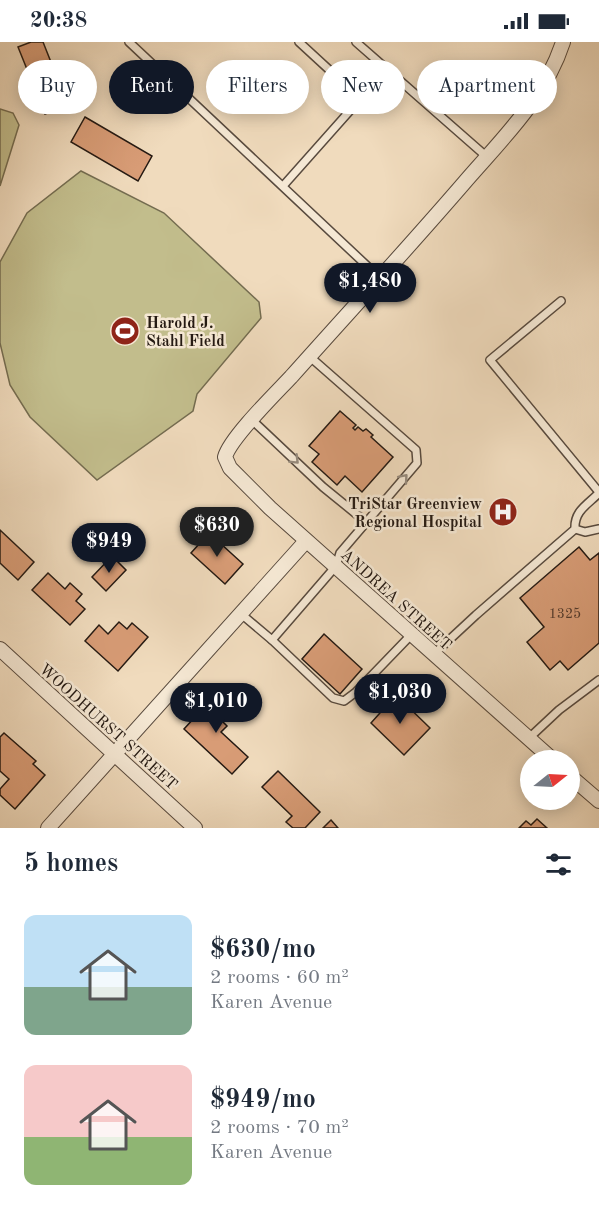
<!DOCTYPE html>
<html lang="en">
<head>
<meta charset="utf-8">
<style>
	:root { --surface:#fff; --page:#f6f6f7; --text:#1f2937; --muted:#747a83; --accent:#111827 }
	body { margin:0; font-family:"Old Standard TT",serif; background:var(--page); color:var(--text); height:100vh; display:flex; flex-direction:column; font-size:22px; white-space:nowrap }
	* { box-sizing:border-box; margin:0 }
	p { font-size:20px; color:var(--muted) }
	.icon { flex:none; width:33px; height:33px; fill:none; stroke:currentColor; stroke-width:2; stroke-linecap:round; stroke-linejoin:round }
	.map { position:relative; height:786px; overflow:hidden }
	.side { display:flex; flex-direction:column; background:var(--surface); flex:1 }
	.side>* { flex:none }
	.guide { position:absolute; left:18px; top:18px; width:564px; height:54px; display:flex; gap:12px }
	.needle { width:39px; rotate:72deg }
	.controls { position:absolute; left:520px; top:708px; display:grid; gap:12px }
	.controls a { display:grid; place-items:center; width:60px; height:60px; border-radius:50%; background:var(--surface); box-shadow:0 3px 15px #0003; font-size:30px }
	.price { position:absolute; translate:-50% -51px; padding:0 14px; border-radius:21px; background:var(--accent); color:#fff; font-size:20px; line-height:39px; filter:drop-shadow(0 2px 3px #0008) }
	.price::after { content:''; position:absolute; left:50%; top:36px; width:18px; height:14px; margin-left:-9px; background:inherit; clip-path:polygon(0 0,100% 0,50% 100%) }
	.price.current { background:#222; color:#fff }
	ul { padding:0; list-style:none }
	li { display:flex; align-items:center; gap:18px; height:150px; padding:0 24px }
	li span { display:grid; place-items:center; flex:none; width:168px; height:120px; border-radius:12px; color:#555 }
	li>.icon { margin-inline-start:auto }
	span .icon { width:72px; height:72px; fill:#fffc; stroke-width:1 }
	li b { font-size:26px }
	h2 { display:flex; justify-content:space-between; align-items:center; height:72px; padding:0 24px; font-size:26px }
	.chip { padding:0 21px; border-radius:27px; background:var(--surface); box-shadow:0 3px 15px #0003; font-size:21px; line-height:54px }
	.chip.current { background:var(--accent); color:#fff }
	.status { display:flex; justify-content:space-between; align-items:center; height:42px; padding:0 30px; background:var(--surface); direction:ltr }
	.status svg { height:16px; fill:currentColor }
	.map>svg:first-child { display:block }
</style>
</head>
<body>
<div class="status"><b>20:38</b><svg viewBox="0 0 49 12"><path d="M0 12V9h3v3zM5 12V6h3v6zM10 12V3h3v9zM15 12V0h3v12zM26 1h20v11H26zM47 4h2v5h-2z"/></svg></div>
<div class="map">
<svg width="599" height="786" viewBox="0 0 599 786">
	<rect width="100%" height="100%" fill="#f0dbbd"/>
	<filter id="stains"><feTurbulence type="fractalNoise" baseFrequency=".00333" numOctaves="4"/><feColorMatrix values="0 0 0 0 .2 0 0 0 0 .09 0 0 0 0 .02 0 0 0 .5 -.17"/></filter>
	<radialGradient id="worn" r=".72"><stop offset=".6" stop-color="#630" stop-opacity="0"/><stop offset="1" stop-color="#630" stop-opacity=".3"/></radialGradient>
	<g fill="#c2bd8c" stroke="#746c50" stroke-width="1.5">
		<path d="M0,67l13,4 6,12 -19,61z"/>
		<path d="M81,129l83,42 95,89 2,16 -64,76 -4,17 -96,69 -67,-63 -20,-32 -10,-42v-81l27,-49z"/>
	</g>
	<g fill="#d89c76" stroke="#251a13" stroke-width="1.5">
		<path d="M31,0h12l25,63 -23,9 -27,-67z"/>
		<path d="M85,75l67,39 -14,25 -67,-39z"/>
		<path d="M340,369l16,14 -3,3 2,2 3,-3 5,4 3,-2 7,6 -2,2 22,20 -31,35 -17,-16 -8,9 -25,-23 7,-8 -10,-8z"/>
		<path d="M0,488l34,32 -16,18 -18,-17z"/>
		<path d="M209,491l34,31 -18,20 -34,-31z"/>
		<path d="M579,505l11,13 9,-7v90l-31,27 -8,-9 -10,9 -23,-28 17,-15 -24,-29z"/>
		<path d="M112,514l14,14 -20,21 -14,-14z"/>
		<path d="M48,531l17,16 5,-6 12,11 -6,7 9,8 -15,16 -38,-35z"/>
		<path d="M119,580l8,7 5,-6 16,14 -30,34 -33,-30 14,-16 9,9z"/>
		<path d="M324,592l38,35 -22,25 -38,-35z"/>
		<path d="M219,649l13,13 -13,14 8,8 -6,6 27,25 -16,17 -48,-45z"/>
		<path d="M396,653l34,33 -26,27 -33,-32z"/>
		<path d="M4,691l32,28 -3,3 12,11 -30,34 -15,-14v-6l9,-10 -9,-8v-34z"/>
		<path d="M278,729l42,41 -15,16h-12l-7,-6 6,-6 -30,-29z"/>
		<path d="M537,777l10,9h-28l7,-7 5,4z"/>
		<path d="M331,778l7,8h-15z"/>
	</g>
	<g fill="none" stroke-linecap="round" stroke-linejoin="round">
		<g stroke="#584a3e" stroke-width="10">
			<g id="lane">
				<path d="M129,0l252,237"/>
				<path d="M299,0l38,35 32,11"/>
				<path d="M356,0l131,115"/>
				<path d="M283,144l104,-117"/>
				<path d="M561,259l-71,59 109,132"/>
				<path d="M252,378l71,67 43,35"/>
				<path d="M575,487l10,3 14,-3"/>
				<path d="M240,571l32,27 64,-74 4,-13 77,-90 -1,-13 -107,-94"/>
				<path d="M272,598l61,58 11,3 12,-9 56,-58"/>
				<path d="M434,612l42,-39 99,-86c-1,-18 12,-24 24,-36"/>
				<path d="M528,697l31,-29 40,-30"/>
			</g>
		</g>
		<g stroke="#584a3e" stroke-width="16">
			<g id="street">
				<path d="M0,607l195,179"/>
				<path d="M553,718l-283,-252 -40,-40 -5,-11c5,-19 51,-64 66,-80 58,-65 117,-129 173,-194 38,-44 81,-85 99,-141"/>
				<path d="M570,734l29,25"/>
				<path d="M48,786l258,-287"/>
			</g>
		</g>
		<use href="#lane" stroke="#f5e8d4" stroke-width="7"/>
		<use href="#street" stroke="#f5e8d4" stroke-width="14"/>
	</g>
	<defs><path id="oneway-chevron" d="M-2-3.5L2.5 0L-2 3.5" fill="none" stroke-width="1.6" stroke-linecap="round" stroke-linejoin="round" transform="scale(1.5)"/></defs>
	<g stroke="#978b7d">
		<use href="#oneway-chevron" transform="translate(295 418) rotate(45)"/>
		<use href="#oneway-chevron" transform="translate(404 436) rotate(-49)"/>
	</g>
	<defs>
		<g id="stadium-disc" transform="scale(1.5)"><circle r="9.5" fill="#8f2418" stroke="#f5e8d4"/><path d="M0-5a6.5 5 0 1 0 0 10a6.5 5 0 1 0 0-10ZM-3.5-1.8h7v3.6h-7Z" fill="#fff"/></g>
		<g id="hospital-disc" transform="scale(1.5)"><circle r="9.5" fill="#8f2418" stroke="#f5e8d4"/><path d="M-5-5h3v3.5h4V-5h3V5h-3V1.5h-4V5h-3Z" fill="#fff"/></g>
	</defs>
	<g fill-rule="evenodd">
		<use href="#stadium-disc" x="125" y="289"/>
		<use href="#hospital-disc" x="503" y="470"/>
	</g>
	<g text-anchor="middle" stroke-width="5" stroke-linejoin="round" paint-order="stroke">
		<g font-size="14" fill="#523a2c">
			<text x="565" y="576">1325</text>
		</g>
		<g font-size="16" font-weight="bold" fill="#251a13" stroke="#f5e8d4" text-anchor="start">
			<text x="146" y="286">Harold J.<tspan x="146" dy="18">Stahl Field</tspan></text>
			<text x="482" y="467" text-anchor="end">TriStar Greenview<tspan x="482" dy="18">Regional Hospital</tspan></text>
		</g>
		<g font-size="16" fill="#251a13" stroke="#f5e8d4">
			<text transform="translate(397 557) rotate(42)" y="6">ANDREA STREET</text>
			<text transform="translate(109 684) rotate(42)" y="6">WOODHURST STREET</text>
		</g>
	</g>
	<rect width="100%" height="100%" filter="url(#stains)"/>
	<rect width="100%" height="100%" fill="url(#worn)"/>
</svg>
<div class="controls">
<a><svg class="needle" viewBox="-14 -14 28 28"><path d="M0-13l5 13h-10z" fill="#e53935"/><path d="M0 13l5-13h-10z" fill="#747a83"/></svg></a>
</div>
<b class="price" style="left:370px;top:272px">$1,480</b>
<b class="price current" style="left:217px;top:516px">$630</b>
<b class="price" style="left:109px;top:532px">$949</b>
<b class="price" style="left:400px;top:683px">$1,030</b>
<b class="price" style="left:216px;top:692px">$1,010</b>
<div class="guide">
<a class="chip">Buy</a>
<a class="chip current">Rent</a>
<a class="chip">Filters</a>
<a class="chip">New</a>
<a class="chip">Apartment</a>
</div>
</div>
<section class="side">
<h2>5 homes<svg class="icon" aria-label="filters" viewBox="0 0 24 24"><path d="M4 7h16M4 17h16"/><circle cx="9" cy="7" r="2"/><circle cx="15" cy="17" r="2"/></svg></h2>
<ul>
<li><span style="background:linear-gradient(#bfe0f5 60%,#7fa58c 0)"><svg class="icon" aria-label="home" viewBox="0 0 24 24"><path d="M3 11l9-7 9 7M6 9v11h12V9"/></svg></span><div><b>$630/mo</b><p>2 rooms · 60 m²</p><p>Karen Avenue</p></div></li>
<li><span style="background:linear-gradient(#f6c9c9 60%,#8fb573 0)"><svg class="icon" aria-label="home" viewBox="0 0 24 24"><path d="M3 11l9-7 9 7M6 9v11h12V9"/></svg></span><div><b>$949/mo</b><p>2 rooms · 70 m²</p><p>Karen Avenue</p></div></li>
</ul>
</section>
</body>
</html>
